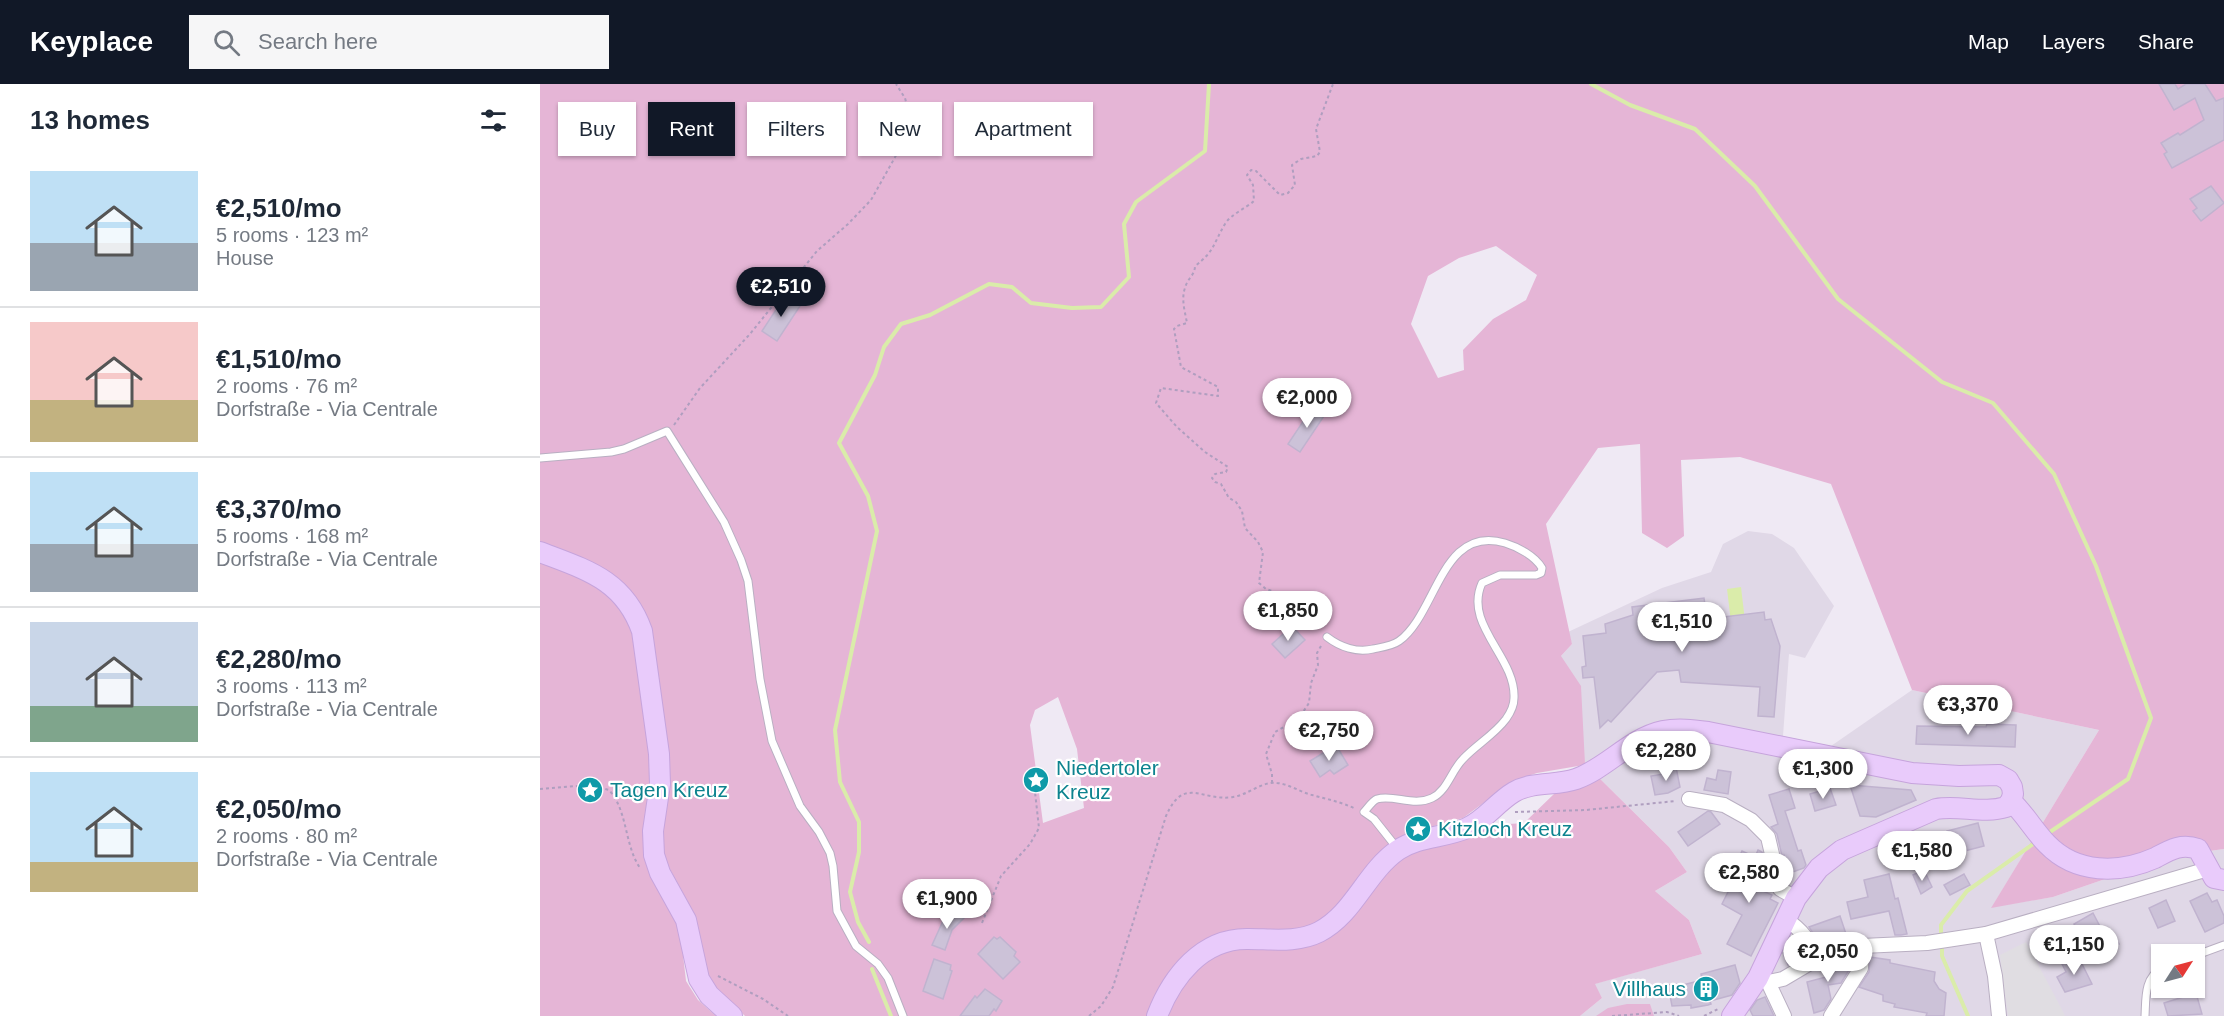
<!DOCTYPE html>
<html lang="en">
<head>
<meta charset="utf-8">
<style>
	:root { --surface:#fff; --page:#f6f6f7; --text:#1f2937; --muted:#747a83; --line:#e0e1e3; --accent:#111827 }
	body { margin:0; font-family:Helvetica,sans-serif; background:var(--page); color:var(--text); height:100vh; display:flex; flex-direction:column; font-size:22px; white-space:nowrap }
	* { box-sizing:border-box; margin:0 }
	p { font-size:20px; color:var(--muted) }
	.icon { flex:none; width:33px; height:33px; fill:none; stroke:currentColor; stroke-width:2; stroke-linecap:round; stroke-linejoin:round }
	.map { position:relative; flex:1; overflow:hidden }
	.sheet { display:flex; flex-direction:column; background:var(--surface); width:540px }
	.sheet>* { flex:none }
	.top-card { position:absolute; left:18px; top:18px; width:570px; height:54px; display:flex; gap:12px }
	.needle { width:39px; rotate:54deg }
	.fabs { position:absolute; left:1611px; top:860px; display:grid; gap:12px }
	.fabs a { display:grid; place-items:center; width:54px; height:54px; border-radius:0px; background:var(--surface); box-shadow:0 2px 4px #0004; font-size:30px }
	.price { position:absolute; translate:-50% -51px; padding:0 14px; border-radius:21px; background:#fff; color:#222; font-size:20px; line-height:39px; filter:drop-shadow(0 2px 3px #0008) }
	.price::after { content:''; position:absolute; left:50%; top:36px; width:18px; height:14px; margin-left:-9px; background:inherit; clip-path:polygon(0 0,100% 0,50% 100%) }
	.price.active { background:var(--accent); color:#fff }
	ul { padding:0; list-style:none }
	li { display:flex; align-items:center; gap:18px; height:150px; padding:0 30px }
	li+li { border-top:2px solid var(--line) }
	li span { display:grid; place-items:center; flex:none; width:168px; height:120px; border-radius:0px; color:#555 }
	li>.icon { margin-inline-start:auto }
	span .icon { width:72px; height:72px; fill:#fffc; stroke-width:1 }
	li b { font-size:26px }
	h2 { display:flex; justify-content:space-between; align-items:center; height:72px; padding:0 30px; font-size:26px }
	.chip { padding:0 21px; border-radius:0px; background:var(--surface); box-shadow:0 2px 4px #0004; font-size:21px; line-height:54px }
	.chip.active { background:var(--accent); color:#fff }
	header { display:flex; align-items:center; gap:36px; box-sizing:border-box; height:84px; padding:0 30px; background:var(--accent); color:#fff }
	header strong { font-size:28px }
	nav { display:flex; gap:33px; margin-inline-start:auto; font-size:21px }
	.search { width:420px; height:54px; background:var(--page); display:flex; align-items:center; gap:15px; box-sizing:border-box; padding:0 21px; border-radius:0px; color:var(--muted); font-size:22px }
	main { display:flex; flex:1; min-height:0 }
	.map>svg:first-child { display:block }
</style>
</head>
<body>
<header>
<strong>Keyplace</strong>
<div class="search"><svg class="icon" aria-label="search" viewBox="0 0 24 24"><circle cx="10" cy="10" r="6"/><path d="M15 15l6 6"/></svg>Search here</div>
<nav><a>Map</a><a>Layers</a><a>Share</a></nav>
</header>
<main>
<section class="sheet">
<h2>13 homes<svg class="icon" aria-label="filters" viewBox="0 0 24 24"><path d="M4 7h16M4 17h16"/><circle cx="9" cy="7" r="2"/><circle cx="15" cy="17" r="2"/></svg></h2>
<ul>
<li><span style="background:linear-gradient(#bfe0f5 60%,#9aa5b1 0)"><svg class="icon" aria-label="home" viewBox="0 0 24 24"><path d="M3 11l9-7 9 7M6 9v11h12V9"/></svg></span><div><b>€2,510/mo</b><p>5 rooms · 123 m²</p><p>House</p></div></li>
<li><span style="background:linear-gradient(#f6c9c9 65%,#c2b280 0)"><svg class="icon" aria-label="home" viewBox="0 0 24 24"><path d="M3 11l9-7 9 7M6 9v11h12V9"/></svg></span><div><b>€1,510/mo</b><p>2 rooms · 76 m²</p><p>Dorfstraße - Via Centrale</p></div></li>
<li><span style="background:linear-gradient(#bfe0f5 60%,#9aa5b1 0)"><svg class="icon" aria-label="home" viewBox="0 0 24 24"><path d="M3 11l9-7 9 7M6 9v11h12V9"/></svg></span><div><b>€3,370/mo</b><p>5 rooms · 168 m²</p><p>Dorfstraße - Via Centrale</p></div></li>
<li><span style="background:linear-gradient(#c9d6e8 70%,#7fa58c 0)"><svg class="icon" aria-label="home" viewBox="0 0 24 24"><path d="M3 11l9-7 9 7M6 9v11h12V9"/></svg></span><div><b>€2,280/mo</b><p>3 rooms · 113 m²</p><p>Dorfstraße - Via Centrale</p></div></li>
<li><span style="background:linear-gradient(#bfe0f5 75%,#c2b280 0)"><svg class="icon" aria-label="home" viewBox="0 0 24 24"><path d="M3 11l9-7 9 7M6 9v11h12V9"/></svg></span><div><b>€2,050/mo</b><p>2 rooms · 80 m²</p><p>Dorfstraße - Via Centrale</p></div></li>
</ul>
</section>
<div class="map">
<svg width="1684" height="932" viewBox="0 0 1684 932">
	<rect width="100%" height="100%" fill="#efe9f4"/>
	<path fill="#e0d8e7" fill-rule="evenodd" d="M1208,447l24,3 22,14 40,58 -29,52 -16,-4 -6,82 48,10 81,-56 187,40 -107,177 61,-10 119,-41 52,-7v167h-644l22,-18 -8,-14 108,-30 -13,-34 -34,-29 32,-19 -18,-25 -84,-83 -24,-108 11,-12 -4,-12 94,-44 49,-16 12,-28zM1622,870h32v33h-32z"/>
	<g fill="#e5b5d6" fill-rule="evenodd">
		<path d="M0,0h1684v765l-52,7 -119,41 -62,11 108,-178 -187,-40 -81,-206 -91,-27 -59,3 3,76 -17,12 -25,-15 -2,-89 -42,4 -52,76 26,120 -11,12 20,30 4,78 84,83 18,25 -32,19 34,29 13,34 -107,30 7,14 -22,18h-835l-33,-32 -7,-16 -9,-51 -31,-57 16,78 5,43 12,19 18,16h-176zM956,162l41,29 -11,25 -33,19 -30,31 1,20 -26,8 -27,-54 17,-48 31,-18zM518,613l19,52 7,59 -41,15 -13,-98 5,-15zM1044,681l-60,58 -105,7 44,-12 50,-37 24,-8z"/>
		<path d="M1087,920h23l4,12h-58l12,-8z"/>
	</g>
	<path fill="#e0dde2" d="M1486,858l34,64 5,10h-57l-8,-61z"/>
	<path fill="#daecaa" d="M1201,503l4,34 -14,1 -4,-33z"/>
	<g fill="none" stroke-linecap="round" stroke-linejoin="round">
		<g stroke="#daecaa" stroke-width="4">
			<path d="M1051,0l39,21 65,24 60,57 83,113 104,83 51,21 61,71 42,92 55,152 -23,61 -81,55"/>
			<path d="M1401,852v-11l26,-34 69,-49"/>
			<path d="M329,858l-11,-20 -8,-30 9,-40v-30l-19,-40 -5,-52 42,-199 -9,-35 -29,-53 36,-68 9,-28 17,-23 29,-9 59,-31 23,3 19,16 41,5 29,-1 28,-30 -5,-53 12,-22 69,-51 4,-67"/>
			<path d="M1402,860v12l26,60"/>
			<path d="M332,885l19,47"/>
		</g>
	</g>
	<g fill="#ccc2d8" stroke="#c0b3cf" stroke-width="1.5">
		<path d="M1619,0h16l3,5 8,-5h19l11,17 8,-3v42l-52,28 -8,-14 3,-2 -6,-9 17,-10 2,2 24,-15 -9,-22 -21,12z"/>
		<path d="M1671,102l13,17 -23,18 -8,-10 4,-3 -7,-9z"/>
		<path d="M245,212l15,10 -23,35 -15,-10z"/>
		<path d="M774,321l12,8 -26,39 -12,-8z"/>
		<path d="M1164,514l3,21 57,-7 1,8 6,-1 9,27 -6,71 -16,-1 2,-29 -79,-5 -2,-12 -22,2 -46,50 -3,-2 -8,8 -6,-51 -11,1 -1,-11 4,-1 -3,-30 23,-3 -1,-9 28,-9 -1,-8z"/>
		<path d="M752,542l13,14 -20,18 -13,-14z"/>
		<path d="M1447,640l29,1 -1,22 -99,-3 1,-18 69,1z"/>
		<path d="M796,661l12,20 -14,9 -4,-4 -10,7 -10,-16z"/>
		<path d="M1136,683l4,20 -12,6 -13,2 -4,-19 13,-2 -1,-5z"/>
		<path d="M1178,686l13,2 -3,22 -24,-4 3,-12 9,2z"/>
		<path d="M1310,701l61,5 5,10 -40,17 -16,-1z"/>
		<path d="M1290,704l6,17 -21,6 -5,-17z"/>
		<path d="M1249,705l6,19 -10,3 13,40 3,-1 5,15 -2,3 -14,5 -6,-18 -2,1 -5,-22 -6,-7 7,-3 -9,-29z"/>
		<path d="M1168,727l3,1 9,12 -32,22 -10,-14z"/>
		<path d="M1438,739l6,23 -31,8 -6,-23z"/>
		<path d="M1218,766l4,2 3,12 -11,23 18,8 -2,4 8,4 -27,53 -24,-12 15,-29 -20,-11 17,-34 -5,-2 8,-17 13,6z"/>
		<path d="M1384,786l8,17 -11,7 -8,-19z"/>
		<path d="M1349,790l6,25 3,-1 9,36 -6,1h-6l-6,-24 -38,8 -4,-17 21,-5 -4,-17z"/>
		<path d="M1424,790l6,11 -20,10 -6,-10z"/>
		<path d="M1667,809l5,9 5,-2 7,16v7l-19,9 -15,-31z"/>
		<path d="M1626,816l9,21 -17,7 -9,-20z"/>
		<path d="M414,825l10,9 -12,12 -7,20 -13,-5 11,-24z"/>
		<path d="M1553,829l12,23 7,-4 7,12 -14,7 -6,-10 -12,7 -13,-24z"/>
		<path d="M1300,832l8,24 -27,6 -12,-19z"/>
		<path d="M454,853l3,2 3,-2 16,15 -2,4 6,6 -17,17 -25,-25z"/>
		<path d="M1261,863l4,8 -17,10 -5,-12z"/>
		<path d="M1312,873v8l-11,18 -13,2 3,14 -7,11 -10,3 -7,-31 19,-5 -2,-12 6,-3z"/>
		<path d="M1330,873l20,3v3l45,9 -1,9 5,8 7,4 -2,23h-18l1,-3 -33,-6 1,-3 -12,-3v-6l-24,-8 10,-15z"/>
		<path d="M394,875l17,6 -1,5 2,1 -9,28 -20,-8z"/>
		<path d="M1534,875l6,1 12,24 -27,8 -8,-15 9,-5 -4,-8z"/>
		<path d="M1195,881l5,18 -8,12 -22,6 1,3 -3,1 -17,3v-3l-19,1 -4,-21 10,-1 1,2 23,-6 -1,-6z"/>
		<path d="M445,905l17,12 -6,10 -2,-2 -5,7h-29l15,-20 2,2z"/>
		<path d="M1656,909l6,21 -34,2 -4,-13z"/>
		<path d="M1225,913l9,19h-21l-3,-6 7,-10z"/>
	</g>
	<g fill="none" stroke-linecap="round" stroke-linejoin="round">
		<g stroke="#b9afc2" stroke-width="9">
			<g id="lane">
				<path d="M0,374l71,-6 13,-3 43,-18 57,91 17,38 7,21 12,98 12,62 28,65 19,26 11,21 3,13 4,45 19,35 22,18 10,14 15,38"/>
				<path d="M787,553c13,10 30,16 46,12 10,-2 19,-3 26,-8 38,-27 42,-117 106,-98 13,4 30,13 37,25l-1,5 -5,2h-36l-18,8c-19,42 34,74 32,115 0,8 -3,14 -8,21 -12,16 -30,26 -43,40 -12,12 -16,32 -31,39 -19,9 -38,-4 -55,1 -5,2 -9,9 -13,13l10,7 23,29"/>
				<path d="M1654,872l30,-11"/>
				<path d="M1605,932c1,-18 -1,-38 17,-48"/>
			</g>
		</g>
		<g stroke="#b9afc2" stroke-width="16">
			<g id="street">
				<path d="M1149,715l35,6 27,15 17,17 12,52 16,9"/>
				<path d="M1246,836c16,9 24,22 31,39"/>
				<path d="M1446,850l9,42 4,40"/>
				<path d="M1218,894l10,4 15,-3 44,-26 35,-7 65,-3 59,-9 222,-65"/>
				<path d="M1228,898l16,34"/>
				<path d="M1291,932l30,-48 1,-22"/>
			</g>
		</g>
		<g stroke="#c6a4dc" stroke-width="22">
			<g id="secondary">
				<path d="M0,468c47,18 84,28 102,79l17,123 1,30 -7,47 1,24 6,18 26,47 13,59 10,16 23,21"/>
				<path d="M1471,717c14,13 23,30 36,43 29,30 72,30 108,14 15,-8 26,-15 43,-9l16,29 10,2"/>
				<path d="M617,932c15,-39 45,-78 91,-77 24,0 49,4 71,-7 35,-18 47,-60 79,-82 21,-14 46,-12 69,-22 18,-8 30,-26 47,-36 19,-11 42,-6 62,-13 31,-11 54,-41 87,-48 15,-3 30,-1 45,1l204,41 47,3 40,-1 9,5 4,7 1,7 -2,7 -5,6c-22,7 -47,-2 -70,2l-94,41 -23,18 -23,30 -38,80 -26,38"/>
			</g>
		</g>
		<g stroke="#af9ebf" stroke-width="2" stroke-dasharray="3 3" stroke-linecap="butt">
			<path d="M134,341l26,-37 50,-54 67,-83 31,-27 23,-24 32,-57 5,-18v-16l-3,-11 -9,-14"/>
			<path d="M783,543l-4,-8 -23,-8 -4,-7 -20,-13 -6,-2 -7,-6 4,-31 -5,-10 -13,-14 -3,-17 -6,-9 -7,-4 -8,-14 -6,-2 -3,-4 3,-4 11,-2 2,-5 -23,-15 -28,-25 -21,-24 5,-15 57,8v-9l-37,-20 -7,-38 3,-3 10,-3c-2,-11 -6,-24 -2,-35 2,-9 10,-13 10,-22 20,-15 18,-22 30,-42 5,-9 21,-16 29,-23l-1,-16 -6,-10 4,-5 5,1 24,24 8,-2 7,-8 -3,-20 9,-6 16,-3 3,-4 -4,-23 17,-45"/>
			<path d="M732,699v-9l-6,-20 9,-22 24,-14 10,-15 2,-20 7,-18 -1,-12 4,-7"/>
			<path d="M0,705l50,-4 19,5c19,21 15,54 31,78"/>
			<path d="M975,728l71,-2 90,-9"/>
			<path d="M442,839l19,-47 29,-32 9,-16 -5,-45"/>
			<path d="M178,892l45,23 25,17"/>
			<path d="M549,932l12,-10 12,-19 53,-171c18,-41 36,-14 67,-19 15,-2 29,-16 44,-14 12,1 23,9 35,12 15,4 29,7 44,14"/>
			<path d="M1072,932l55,-4 12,4"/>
			<path d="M1164,932l14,-7"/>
		</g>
		<use href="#lane" stroke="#fff" stroke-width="7"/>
		<use href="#street" stroke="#fff" stroke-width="14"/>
		<use href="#secondary" stroke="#e9cbfb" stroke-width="20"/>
	</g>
	<defs>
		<g id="sight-disc" transform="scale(1.35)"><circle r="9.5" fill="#0f9aa8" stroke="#fff"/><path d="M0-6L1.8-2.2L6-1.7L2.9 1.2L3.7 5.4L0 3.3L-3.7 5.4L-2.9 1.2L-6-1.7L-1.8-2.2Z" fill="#fff"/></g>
		<g id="building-disc" transform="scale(1.35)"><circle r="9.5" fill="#0f9aa8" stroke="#fff"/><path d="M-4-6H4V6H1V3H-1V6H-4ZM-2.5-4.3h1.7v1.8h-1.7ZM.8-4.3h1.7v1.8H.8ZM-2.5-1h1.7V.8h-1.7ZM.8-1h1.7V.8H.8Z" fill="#fff"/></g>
	</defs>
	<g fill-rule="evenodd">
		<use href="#sight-disc" x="496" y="696"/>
		<use href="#sight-disc" x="50" y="706"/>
		<use href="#sight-disc" x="878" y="745"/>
		<use href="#building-disc" x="1166" y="905"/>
	</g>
	<g text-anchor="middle" stroke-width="4.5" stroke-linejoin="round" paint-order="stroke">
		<g font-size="21" fill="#0d838f" stroke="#fff" text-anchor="start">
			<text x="516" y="691">Niedertoler<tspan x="516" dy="24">Kreuz</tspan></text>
			<text x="70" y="713">Tagen Kreuz</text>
			<text x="898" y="752">Kitzloch Kreuz</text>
			<text x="1146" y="912" text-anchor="end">Villhaus</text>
		</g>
	</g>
</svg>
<div class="fabs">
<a><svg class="needle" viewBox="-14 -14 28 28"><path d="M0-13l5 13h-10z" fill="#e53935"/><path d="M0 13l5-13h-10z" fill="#747a83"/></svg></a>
</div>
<b class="price active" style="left:241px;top:234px">€2,510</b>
<b class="price" style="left:767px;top:345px">€2,000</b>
<b class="price" style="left:748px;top:558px">€1,850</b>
<b class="price" style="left:1142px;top:569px">€1,510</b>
<b class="price" style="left:1428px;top:652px">€3,370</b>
<b class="price" style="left:789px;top:678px">€2,750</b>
<b class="price" style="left:1126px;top:698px">€2,280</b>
<b class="price" style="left:1283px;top:716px">€1,300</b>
<b class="price" style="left:1382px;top:798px">€1,580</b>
<b class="price" style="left:1209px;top:820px">€2,580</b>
<b class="price" style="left:407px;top:846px">€1,900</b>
<b class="price" style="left:1534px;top:892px">€1,150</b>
<b class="price" style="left:1288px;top:899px">€2,050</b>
<div class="top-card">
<a class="chip">Buy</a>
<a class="chip active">Rent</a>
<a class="chip">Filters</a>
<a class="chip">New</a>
<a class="chip">Apartment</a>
</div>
</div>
</main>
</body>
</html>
